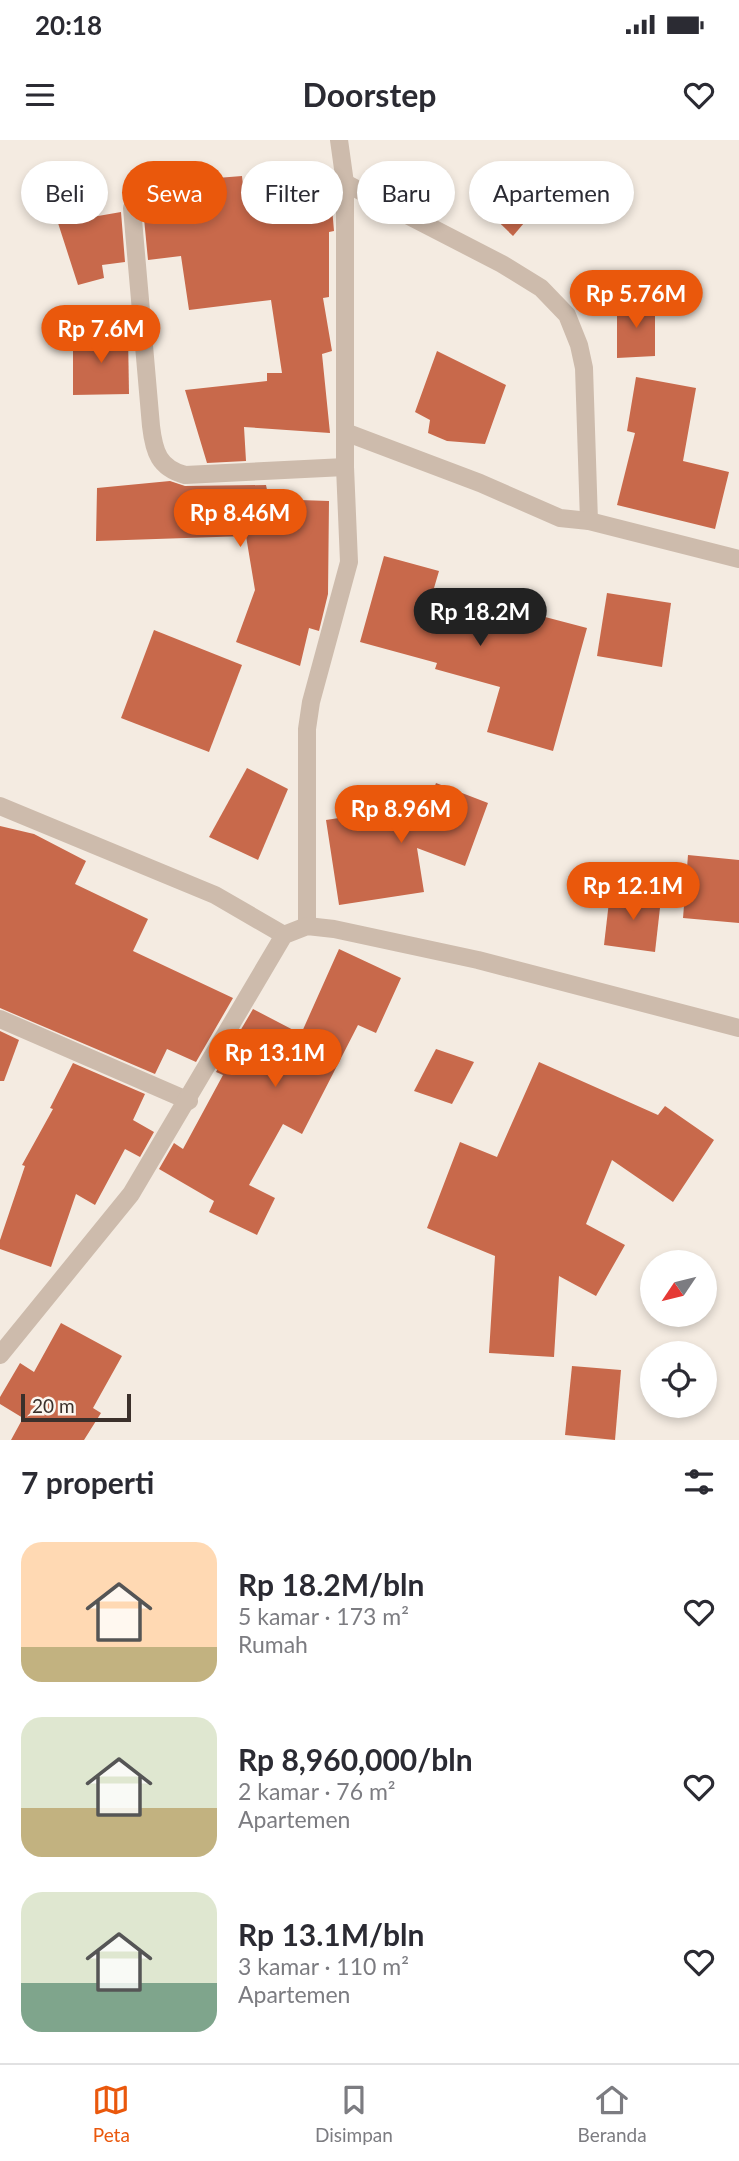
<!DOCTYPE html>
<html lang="id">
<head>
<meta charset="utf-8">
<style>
	:root { --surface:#fff; --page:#f2f2f3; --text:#2b2b33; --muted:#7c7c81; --line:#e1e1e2; --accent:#ea580c }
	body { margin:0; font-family:Lato,sans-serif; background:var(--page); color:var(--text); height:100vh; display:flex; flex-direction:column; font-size:26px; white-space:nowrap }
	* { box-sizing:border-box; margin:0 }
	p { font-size:23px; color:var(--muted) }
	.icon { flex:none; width:38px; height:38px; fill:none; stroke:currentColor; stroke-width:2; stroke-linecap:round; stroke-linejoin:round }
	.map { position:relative; height:1300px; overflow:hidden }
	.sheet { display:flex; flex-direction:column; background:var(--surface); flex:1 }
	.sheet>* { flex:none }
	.hud { position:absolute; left:21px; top:21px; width:698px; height:63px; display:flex; gap:14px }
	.needle { width:46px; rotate:235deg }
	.controls { position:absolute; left:640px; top:1110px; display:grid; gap:14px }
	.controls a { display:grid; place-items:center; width:77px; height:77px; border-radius:50%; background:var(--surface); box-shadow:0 4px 10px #0003; font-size:35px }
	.scale { position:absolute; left:21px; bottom:18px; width:110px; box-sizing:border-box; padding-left:7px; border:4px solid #3b302b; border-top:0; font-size:19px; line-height:24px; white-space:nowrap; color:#3b302b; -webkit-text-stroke:5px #fbf5ee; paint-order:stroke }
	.price { position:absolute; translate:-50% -60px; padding:0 16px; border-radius:24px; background:var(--accent); color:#fff; font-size:23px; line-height:46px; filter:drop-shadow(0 2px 4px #0008) }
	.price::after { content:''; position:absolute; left:50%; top:42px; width:21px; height:16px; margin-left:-10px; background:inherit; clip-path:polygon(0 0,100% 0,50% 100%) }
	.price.current { background:#222; color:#fff }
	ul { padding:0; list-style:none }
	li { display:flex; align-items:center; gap:21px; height:175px; padding:0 21px }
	li span { display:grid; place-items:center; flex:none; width:196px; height:140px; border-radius:21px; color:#555 }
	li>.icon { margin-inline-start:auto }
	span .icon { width:84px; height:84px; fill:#fffc; stroke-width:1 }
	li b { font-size:30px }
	h2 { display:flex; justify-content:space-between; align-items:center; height:84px; padding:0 21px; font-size:30px }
	.pill { padding:0 24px; border-radius:32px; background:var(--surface); box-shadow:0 4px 10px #0003; font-size:24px; line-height:63px }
	.pill.current { background:var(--accent); color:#fff }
	.status { display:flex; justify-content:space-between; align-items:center; height:49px; padding:0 35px; background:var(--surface); direction:ltr }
	.status svg { height:19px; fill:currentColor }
	header { display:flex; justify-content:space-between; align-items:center; height:91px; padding:0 21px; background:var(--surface); font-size:32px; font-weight:700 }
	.tab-bar { display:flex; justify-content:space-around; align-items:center; height:98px; border-top:2px solid var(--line); background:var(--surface); font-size:19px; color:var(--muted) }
	.tab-bar a { display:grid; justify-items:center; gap:4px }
	.tab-bar .current { color:var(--accent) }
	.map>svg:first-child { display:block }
</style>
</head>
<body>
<div class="status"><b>20:18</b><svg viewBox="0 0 49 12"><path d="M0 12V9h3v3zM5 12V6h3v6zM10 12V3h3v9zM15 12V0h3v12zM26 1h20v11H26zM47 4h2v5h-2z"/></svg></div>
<header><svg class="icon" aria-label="menu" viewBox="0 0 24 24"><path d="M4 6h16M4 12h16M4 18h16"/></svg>Doorstep<svg class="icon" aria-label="heart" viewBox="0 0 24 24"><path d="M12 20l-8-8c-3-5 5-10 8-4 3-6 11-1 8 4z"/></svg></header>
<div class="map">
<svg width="739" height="1300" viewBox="0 0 739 1300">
	<rect width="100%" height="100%" fill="#f4ebe1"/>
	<g fill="#c8694b">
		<path d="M510,22l36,35 -33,39 -37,-36z"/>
		<path d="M242,36l2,20h87l3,35 -5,1v65l-6,1 9,53 -10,3 8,79 -86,-6 2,34 -39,2 -22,-73 82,-9v-8h15l-11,-73 -82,10 -8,-54 -33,4 -5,-52 28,-4 -4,-22z"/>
		<path d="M121,72l4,50 -23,3 2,13 -26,7 -20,-62z"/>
		<path d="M655,162v54l-38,2v-54z"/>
		<path d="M128,194l1,60 -56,1v-59z"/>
		<path d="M437,211l69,34 -21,59 -38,-3 -19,-8 2,-13 -15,-8z"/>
		<path d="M636,237l60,11 -13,73 46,11 -14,57 -98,-24 18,-72 -8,-2z"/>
		<path d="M170,341l15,5 81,-1 3,14 60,2 -1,93 -9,37 -10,-3 -9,38 -64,-24 19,-52 -9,-54 -150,5 1,-53z"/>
		<path d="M384,416l55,15 -5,17 153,40 -34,123 -66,-19 13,-45 -65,-18 2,-6 -77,-21z"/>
		<path d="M607,453l64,10 -9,64 -65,-11z"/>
		<path d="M154,490l88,35 -33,87 -88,-34z"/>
		<path d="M247,628l41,21 -30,71 -49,-23z"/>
		<path d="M436,643l52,20 -23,63 -48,-18 7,44 -85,13 -13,-85 102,-16z"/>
		<path d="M0,686l34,8 52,27 -11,23 73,35 -15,32 100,47 -37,64 -29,-13 -12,25 -155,-66z"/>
		<path d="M688,715l51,5v63l-56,-5z"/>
		<path d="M610,753l51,6 -6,53 -51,-7z"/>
		<path d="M339,809l62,29 -25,55 -18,-8 -56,109 -19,-10 -34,61 26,13 -18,37 -48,-23 5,-11 -55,-32 15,-26 9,6 40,-74 -7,-3 37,-63 48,25z"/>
		<path d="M0,891l19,9 -15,41h-4z"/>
		<path d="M436,909l38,13 -22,42 -38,-13z"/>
		<path d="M539,922l119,53 7,-9 49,34 -41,62 -61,-42 -26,64 39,21 -29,51 -37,-20 -5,81 -65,-4 6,-97 -68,-28 33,-86 37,15z"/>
		<path d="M73,923l72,31 -12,26 21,12 -14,25 -15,-8 -30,56 -19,-11 -25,73 -51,-18v-9l25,-74 -3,-1 31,-56 -3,-1z"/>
		<path d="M61,1183l61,33 -29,52 8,5 -17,27h-73l12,-22 -23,-14v-7l20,-34 14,9z"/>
		<path d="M572,1226l49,4 -6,70 -50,-5z"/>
	</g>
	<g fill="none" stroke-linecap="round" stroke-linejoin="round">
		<g stroke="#cdbbac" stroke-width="18">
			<path d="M345,43l157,81 39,24 26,27 12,30 5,23 5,153"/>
			<path d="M132,68l19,218c3,26 8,42 34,49l160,-8"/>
			<path d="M345,292l135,51 80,35 29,3 150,38"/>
			<path d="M0,666l215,89 69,40"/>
			<path d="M307,786v-197l4,-27 38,-140 -4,-95v-284l-6,-43"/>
			<path d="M0,879l189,82"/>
			<path d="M0,1215l131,-161 153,-259 23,-9 27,3 144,31 261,68"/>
		</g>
	</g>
</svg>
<div class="controls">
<a><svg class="needle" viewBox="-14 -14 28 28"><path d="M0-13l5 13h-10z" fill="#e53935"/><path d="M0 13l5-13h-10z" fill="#7c7c81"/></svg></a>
<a><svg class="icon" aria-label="locate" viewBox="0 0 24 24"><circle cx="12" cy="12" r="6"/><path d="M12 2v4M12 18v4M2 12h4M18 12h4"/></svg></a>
</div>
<div class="scale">20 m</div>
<b class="price" style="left:636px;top:190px">Rp 5.76M</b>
<b class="price" style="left:101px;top:225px">Rp 7.6M</b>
<b class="price" style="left:240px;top:409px">Rp 8.46M</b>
<b class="price current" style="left:480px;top:508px">Rp 18.2M</b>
<b class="price" style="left:401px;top:705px">Rp 8.96M</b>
<b class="price" style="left:633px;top:782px">Rp 12.1M</b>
<b class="price" style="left:275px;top:949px">Rp 13.1M</b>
<div class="hud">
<a class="pill">Beli</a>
<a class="pill current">Sewa</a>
<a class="pill">Filter</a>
<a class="pill">Baru</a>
<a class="pill">Apartemen</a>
</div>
</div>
<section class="sheet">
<h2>7 properti<svg class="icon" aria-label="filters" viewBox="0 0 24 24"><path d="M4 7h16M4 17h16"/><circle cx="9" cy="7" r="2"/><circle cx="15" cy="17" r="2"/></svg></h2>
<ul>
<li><span style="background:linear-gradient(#ffd9b3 75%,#c2b280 0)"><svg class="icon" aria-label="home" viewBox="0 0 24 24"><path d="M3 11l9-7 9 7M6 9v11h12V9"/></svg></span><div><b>Rp 18.2M/bln</b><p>5 kamar · 173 m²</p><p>Rumah</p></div><svg class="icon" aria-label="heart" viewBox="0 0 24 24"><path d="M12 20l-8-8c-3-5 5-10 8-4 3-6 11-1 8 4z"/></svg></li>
<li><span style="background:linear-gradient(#dfe7d0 65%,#c2b280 0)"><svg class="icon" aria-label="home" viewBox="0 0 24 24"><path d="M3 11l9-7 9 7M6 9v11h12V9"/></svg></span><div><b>Rp 8,960,000/bln</b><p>2 kamar · 76 m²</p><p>Apartemen</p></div><svg class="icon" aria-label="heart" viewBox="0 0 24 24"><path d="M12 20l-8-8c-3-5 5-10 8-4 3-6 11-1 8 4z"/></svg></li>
<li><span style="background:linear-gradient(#dfe7d0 65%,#7fa58c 0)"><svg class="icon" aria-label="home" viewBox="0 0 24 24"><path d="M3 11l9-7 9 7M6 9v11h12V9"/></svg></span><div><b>Rp 13.1M/bln</b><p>3 kamar · 110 m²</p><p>Apartemen</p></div><svg class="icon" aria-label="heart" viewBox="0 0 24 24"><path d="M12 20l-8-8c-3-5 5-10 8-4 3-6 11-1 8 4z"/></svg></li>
</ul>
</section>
<nav class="tab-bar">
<a class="current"><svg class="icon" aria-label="map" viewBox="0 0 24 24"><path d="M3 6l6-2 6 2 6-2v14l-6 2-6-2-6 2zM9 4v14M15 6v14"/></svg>Peta</a>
<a><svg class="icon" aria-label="saved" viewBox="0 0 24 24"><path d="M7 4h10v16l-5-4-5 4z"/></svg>Disimpan</a>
<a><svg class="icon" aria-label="home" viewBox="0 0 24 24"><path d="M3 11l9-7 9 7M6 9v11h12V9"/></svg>Beranda</a>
</nav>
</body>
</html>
